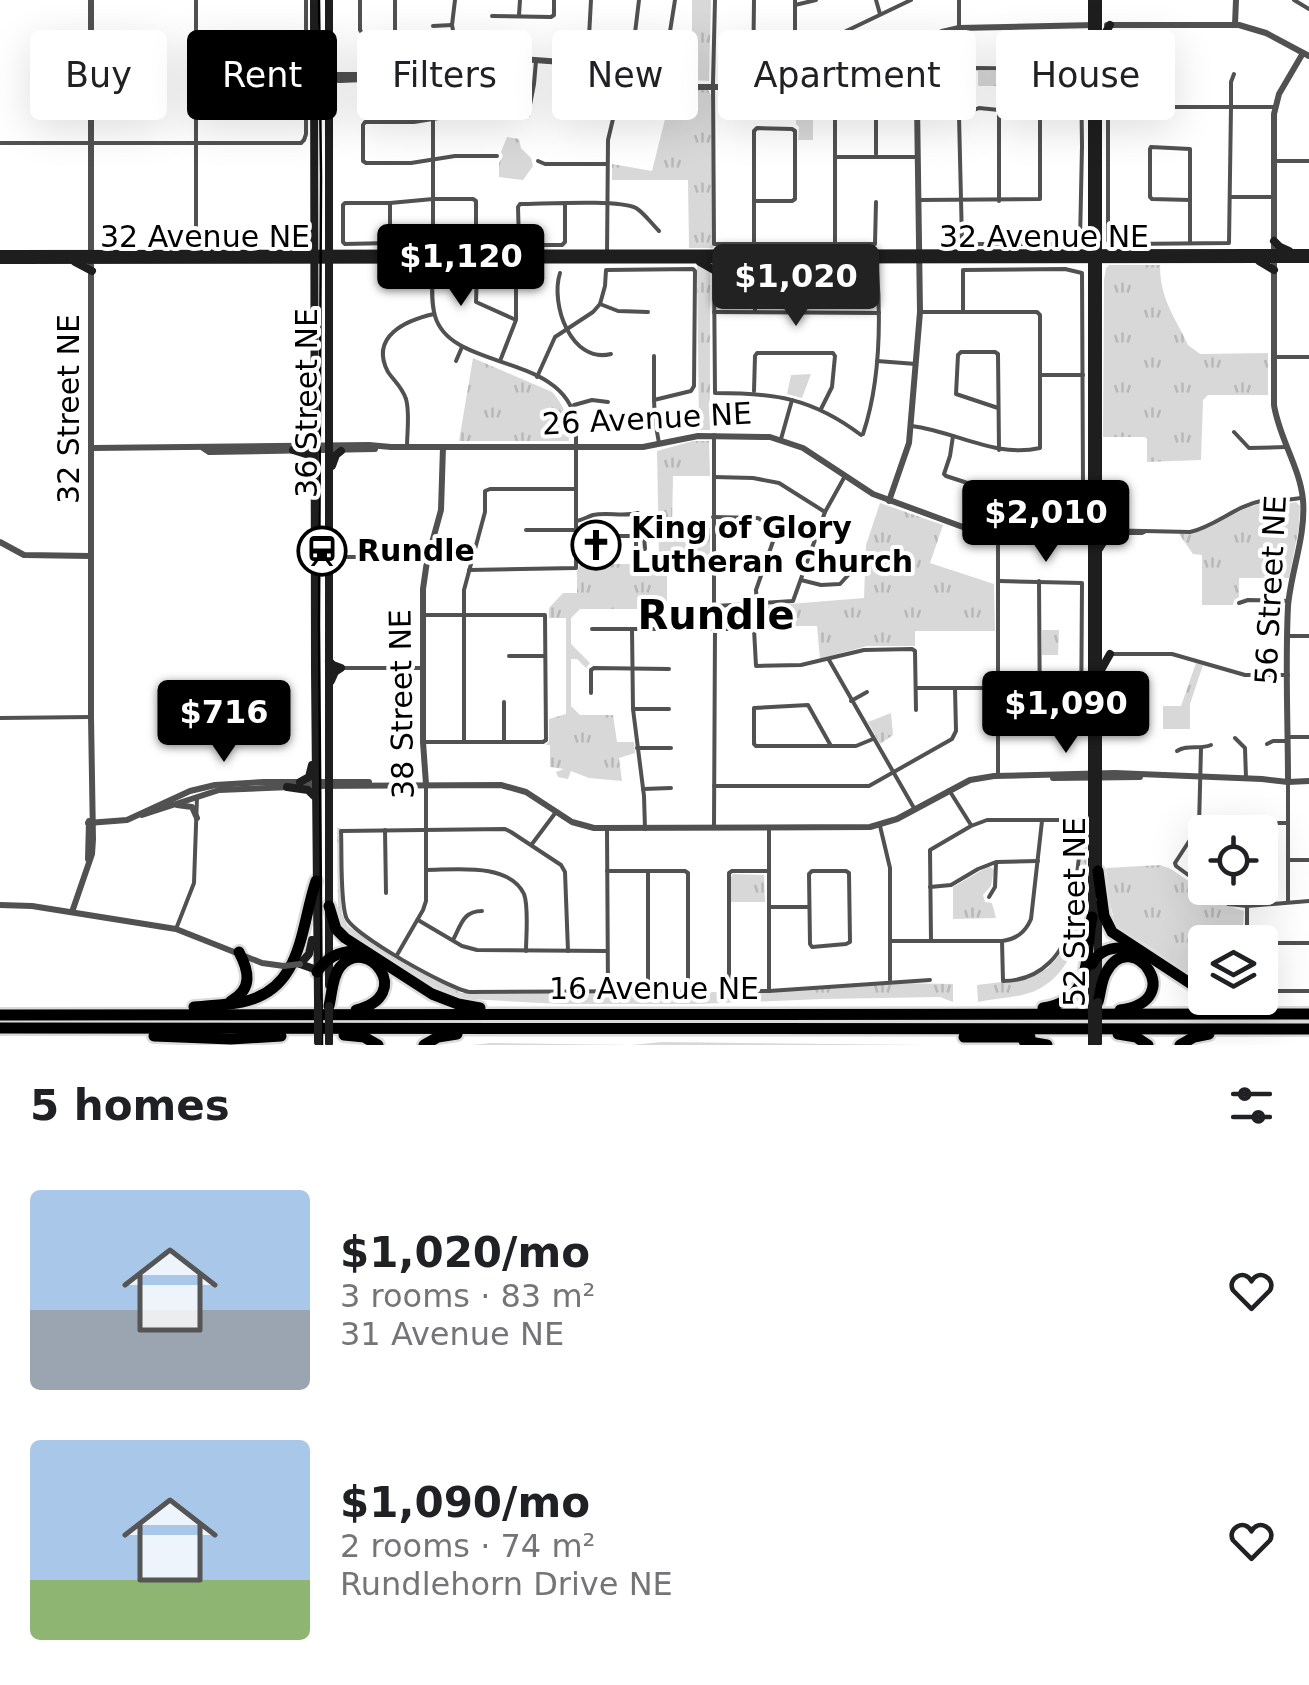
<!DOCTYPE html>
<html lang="en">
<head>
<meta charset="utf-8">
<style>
	:root { --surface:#fff; --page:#f6f6f6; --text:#202124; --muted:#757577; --accent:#000 }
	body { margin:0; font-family:"DejaVu Sans",sans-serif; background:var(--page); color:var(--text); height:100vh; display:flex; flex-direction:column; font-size:38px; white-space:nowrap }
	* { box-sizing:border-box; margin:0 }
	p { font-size:32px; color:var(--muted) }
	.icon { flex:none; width:55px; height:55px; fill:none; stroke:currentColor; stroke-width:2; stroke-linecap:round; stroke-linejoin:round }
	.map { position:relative; height:1045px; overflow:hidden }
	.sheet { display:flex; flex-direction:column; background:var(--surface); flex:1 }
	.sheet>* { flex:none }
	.guide { position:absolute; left:30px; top:30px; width:1250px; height:90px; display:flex; gap:20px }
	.controls { position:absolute; left:1188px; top:815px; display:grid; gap:20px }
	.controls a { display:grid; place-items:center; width:90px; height:90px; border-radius:10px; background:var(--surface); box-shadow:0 10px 40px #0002; font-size:50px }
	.price { position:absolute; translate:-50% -85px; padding:0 22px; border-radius:10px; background:var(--accent); color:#fff; font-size:32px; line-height:65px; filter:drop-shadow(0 2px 5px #0008) }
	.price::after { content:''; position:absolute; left:50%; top:60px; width:30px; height:22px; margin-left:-15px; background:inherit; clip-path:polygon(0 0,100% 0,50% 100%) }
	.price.current { background:#222; color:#fff }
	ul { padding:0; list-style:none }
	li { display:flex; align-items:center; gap:30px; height:250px; padding:0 30px }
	li span { display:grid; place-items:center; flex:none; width:280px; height:200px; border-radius:10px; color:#555 }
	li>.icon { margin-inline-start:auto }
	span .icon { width:120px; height:120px; fill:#fffc; stroke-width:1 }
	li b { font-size:42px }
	h2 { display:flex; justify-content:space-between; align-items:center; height:120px; padding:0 30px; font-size:42px }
	.tag { padding:0 35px; border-radius:10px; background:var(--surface); box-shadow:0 10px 40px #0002; font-size:35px; line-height:90px }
	.tag.current { background:var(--accent); color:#fff }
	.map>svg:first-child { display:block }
</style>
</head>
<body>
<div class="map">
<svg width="1309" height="1045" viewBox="0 0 1309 1045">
	<defs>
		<pattern id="park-tufts" width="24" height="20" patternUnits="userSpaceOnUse" patternTransform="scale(2.5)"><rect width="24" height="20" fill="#d8d8d8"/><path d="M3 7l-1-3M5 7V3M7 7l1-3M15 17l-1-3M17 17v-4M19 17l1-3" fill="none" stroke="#b8b8b8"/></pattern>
	</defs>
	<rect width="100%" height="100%" fill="#fff"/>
	<g fill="url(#park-tufts)">
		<path d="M692,0h19l-2,81 -17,-1z"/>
		<path d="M978,71h34l-2,15h-32z"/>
		<path d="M692,90h16l3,5 2,153h-24l-1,-68h-76v-16l40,7 15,-60 24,-1z"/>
		<path d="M796,110h17v30h-15l1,-13 -3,-3z"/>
		<path d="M507,137l12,2 2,9 10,10 2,8 -10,14 -24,-3v-14l4,-7 -2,-4z"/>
		<path d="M697,264l13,6v160h-11z"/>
		<path d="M1109,265h51c0,34 14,50 28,80l12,9 68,-1v42h-60l-5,5 -2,60 -54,2v-23l-2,-2h-42l1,-157 2,-12z"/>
		<path d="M473,358l79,34c14,15 16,29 17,49h-110z"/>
		<path d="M811,374l-9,24 -15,-4 4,-19z"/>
		<path d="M693,441h16l1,35h-37l-1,51 38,1v27h-43v54h-87l-9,9v26l19,19 -4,5 -9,-9h-6v47l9,9h33l4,27h17l1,11 -16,5 3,23 -33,-3 -18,-7 -3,8 -10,-2 -2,-5 8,-3 -14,-2v-22h-4l3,-4v-22l17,-5v-96h-17v-10l14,-15h14v-21l3,-8h71l8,-9 -2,-104z"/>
		<path d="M1265,502h17l4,2 10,-2 4,4 -1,21 -10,51h-50v19l-5,3 -1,5h-31v-50l-9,-1 -14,-20c34,-2 42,-17 70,-27 6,-2 11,-3 16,-5z"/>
		<path d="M880,503l63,22 -13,38 64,21 1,47h-80v15h-48l-47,13 -3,-33h-106l-1,-18 4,2 13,-1 137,-11 2,-53z"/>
		<path d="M1042,630h17l-1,25h-16z"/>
		<path d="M1196,663l7,2 -13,39v25h-27v-23h18z"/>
		<path d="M891,713l2,22 -13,9 -12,-22z"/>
		<path d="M1086,823c3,13 1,31 0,46 -3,42 -4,97 -47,120 -17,9 -42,9 -61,13l-1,-17 50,-6 21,-11 15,-17 10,-27z"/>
		<path d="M337,828h4l-2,4 3,82 6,12 26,19 87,48 225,1 3,2h20l2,-4 51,1 131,-10 60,1v18l-13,-5 -118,2 -124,5h-138l-91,-5 -22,-6 -15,-8 -90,-56 -4,-13z"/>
		<path d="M1160,865l11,4 49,34 24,8 -1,17 -4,14h-34v43l-58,-40 -27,-16 -5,-5 -7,-30 -2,-26z"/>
		<path d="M989,866l5,4 -3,16 -8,9 2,7 7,1 4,15 -43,1v-32z"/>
		<path d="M733,874l31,1 1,27h-34v-25z"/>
		<path d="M662,1042l266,3h-456l19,-2 140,2z"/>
	</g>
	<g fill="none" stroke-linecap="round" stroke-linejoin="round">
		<g stroke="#dbdbdb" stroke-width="16">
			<g id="motorway">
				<path d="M1098,871l6,45 8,16 93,61"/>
				<path d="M329,906l7,23 9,9 87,56 26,10 22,4"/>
				<path d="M1092,964c8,-17 27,-18 44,-14"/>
				<path d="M317,972c11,-17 28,-23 48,-20"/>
				<path d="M1214,998l23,6 28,4"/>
				<path d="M231,1001c22,-12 18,-30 8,-49"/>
				<path d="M1098,1002c3,-10 3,-22 9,-31 25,-45 82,30 13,39"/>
				<path d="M329,1006c3,-12 3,-29 11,-39 27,-33 76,28 16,43"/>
				<path d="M194,1007c16,-1 32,-2 48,-5 61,-12 58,-74 74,-121"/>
				<path d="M1043,1008c52,-8 41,-53 49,-91"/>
				<path d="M0,1015l1309,-1"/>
				<path d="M0,1028l1309,1"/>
				<path d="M1118,1034l18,3 12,8"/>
				<path d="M344,1035l20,2 14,8"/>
				<path d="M154,1036l77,3 50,-3"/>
				<path d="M964,1037h66"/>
				<path d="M1024,1041l23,4"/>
				<path d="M424,1045l14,-8 19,-3"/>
				<path d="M1180,1045l14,-8 15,-3"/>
			</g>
		</g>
		<g stroke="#515151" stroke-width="4">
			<path d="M360,0v30l2,3h31l2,-1v-32"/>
			<path d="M455,0l-3,25 8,43"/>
			<path d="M639,0l-4,33 2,3 31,8"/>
			<path d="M715,0l-2,83 1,161h121v-137l-4,-22"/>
			<path d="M876,0l4,14"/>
			<path d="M959,0v25"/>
			<path d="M1294,0l15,9"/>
			<path d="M795,5l21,-5"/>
			<path d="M519,15l1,-15"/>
			<path d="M492,16l59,1 3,-2v-15"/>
			<path d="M433,26l19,-1"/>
			<path d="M794,47l21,-1 96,-46"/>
			<path d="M1010,67v-40"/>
			<path d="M1234,74l-3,8v25l-2,136 -100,1 -21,-3v-131l2,-3c55,0 110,0 165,0"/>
			<path d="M424,77l9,43v132"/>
			<path d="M658,83l10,-39 7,-44"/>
			<path d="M753,85l1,-85"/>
			<path d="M795,87v-87"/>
			<path d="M915,91l44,-20 16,-3 106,1 1,77 -2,96 -5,2h-111l-2,-3 -3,-125 20,-8 20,2v91"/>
			<path d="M482,111l-68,11h-49l-2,3v36l3,2h45l44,-7h42"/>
			<path d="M876,114v40"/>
			<path d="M528,115l6,-31 2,-23"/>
			<path d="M569,118l20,-81 2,-37"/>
			<path d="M0,143h301l3,-3 2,-6v-134"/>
			<path d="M835,157h81"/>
			<path d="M538,161l7,3h62"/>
			<path d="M1274,161h35"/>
			<path d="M1231,197h43"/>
			<path d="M918,200l122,-1v-131"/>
			<path d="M345,203h45v40l-45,1 -2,-2v-37z"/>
			<path d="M390,203l43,-4h40l3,2v23"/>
			<path d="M565,204v38l-3,3h-39l-4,-2 -1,-36 2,-3c23,0 98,-5 116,4 8,5 16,16 23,23"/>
			<path d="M1190,242v-93l-39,-2 -1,2v48l2,2 38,1"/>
			<path d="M754,244v-113l3,-3 35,1 3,2v68l-3,2h-37"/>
			<path d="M838,244h37l1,-42"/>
			<path d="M607,254l1,-114 14,-59"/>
			<path d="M196,255v-255"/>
			<path d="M433,261c0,17 -3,38 2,55 16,56 130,36 141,107v145l-107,2"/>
			<path d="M560,273c-10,31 11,91 51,81"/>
			<path d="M714,273l1,120c60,0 97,5 146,42l2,-1c17,-51 18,-110 14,-164l-121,-1 -1,43"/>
			<path d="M600,304l18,7 30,1"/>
			<path d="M714,312l165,1"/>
			<path d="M654,356v44"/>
			<path d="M1274,357h35"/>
			<path d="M456,361l6,-14"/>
			<path d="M500,361l16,-41v-49l-2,-2h-35l-2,2 -1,31 40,18"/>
			<path d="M877,361l39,3"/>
			<path d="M1040,375h43"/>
			<path d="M537,377l18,-40 38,-25 7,-8 5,-18 1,-16 87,-1 2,2 -1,115 -3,5 -37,9 1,21 4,22"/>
			<path d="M754,391l1,-35 2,-3h76l2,3 -3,31 -11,22"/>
			<path d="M574,405l18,-5 16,2"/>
			<path d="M998,408l-42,-14 2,-39 3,-3h34l3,2 1,96"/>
			<path d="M912,426c45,6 83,32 128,22v-133l-3,-3h-117"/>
			<path d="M1234,432l15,16 37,-1"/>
			<path d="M714,435v168l2,3 77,-5 32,-89 20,-36"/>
			<path d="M953,436l-3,20 -6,18 2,2 43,14 90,-1 4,-4 -1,-212 -17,-4 -102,1v42"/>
			<path d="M781,439l11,-39"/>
			<path d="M407,447c0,-15 3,-34 -1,-48 -4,-12 -12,-18 -18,-27 -19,-36 19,-52 46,-58"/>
			<path d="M714,477l39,1 26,5 46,29"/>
			<path d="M1286,500l15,-2"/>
			<path d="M713,517l45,1 19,12 -21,60 1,14"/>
			<path d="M576,521c6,-1 11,-4 17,-6 15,-3 30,2 45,-2"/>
			<path d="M526,530h50"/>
			<path d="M1098,530l92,2c26,-6 45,-26 71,-31"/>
			<path d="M1111,533h31l4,-2"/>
			<path d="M576,536h68l1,13h-9v-13"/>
			<path d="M342,557h58l27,4"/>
			<path d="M801,580l20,5 19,-1 11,-12"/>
			<path d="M1039,581l1,150"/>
			<path d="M1239,603l9,-3 41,1"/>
			<path d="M592,629h40"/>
			<path d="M1287,636h22"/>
			<path d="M1111,654h61l73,21h43"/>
			<path d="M509,656h35"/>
			<path d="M829,660l85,148"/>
			<path d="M341,668h80"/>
			<path d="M916,688h80"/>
			<path d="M591,693v-23l3,-2 75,1"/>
			<path d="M851,701l16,-9"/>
			<path d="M504,702v40"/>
			<path d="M634,709h35"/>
			<path d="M0,718l91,-1"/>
			<path d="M999,731h82l1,-148 -83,-2"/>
			<path d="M1289,737h20"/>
			<path d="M1235,738l10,10 1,30"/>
			<path d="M423,742h120l3,-2 -1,-125h-121"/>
			<path d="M464,742v-152l21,-78v-21l5,-2h86"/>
			<path d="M1267,744l6,-3h14"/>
			<path d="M831,746l-23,-41 -54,3v36l2,2h100l17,-7"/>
			<path d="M637,748h34"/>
			<path d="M1201,748l-2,78 -24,37 1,3 52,38 19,2 62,-5"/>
			<path d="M1177,751c10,-7 23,-1 34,-6"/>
			<path d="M998,776v-285"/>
			<path d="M714,786h155l83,-47 4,-8 -1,-43"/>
			<path d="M643,789l28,-1"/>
			<path d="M949,790l22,35"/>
			<path d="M1245,823h43"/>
			<path d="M714,826l1,-197h39l2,37 45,-1 63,-15 48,-1 3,2 1,59"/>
			<path d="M880,826l10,42v112"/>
			<path d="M607,829l1,163"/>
			<path d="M645,829l-1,-33 -11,-87 -1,-80h83"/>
			<path d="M769,829v162l161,-11"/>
			<path d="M385,830l1,63"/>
			<path d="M532,844l24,-32"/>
			<path d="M1288,860h21"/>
			<path d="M426,870c28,0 83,-8 98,24 5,13 2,42 2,57"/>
			<path d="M648,871v120"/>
			<path d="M769,871h-37l-3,2v115l2,3h38"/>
			<path d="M812,871h34l3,2 1,69 -4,2 -34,3 -2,-3 -1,-70z"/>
			<path d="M930,887l21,-2 27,-16 18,-7 42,-1"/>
			<path d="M989,897l6,-10 1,-24"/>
			<path d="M1288,901v-119"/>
			<path d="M769,907h40"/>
			<path d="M418,920l44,26 15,4 130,1"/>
			<path d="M176,929l18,-46 3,-86"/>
			<path d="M1245,938l21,5h43"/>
			<path d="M453,940c8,-15 10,-29 29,-29"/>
			<path d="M890,941h112c14,-2 23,-8 29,-22l11,-98"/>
			<path d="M931,941l-1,-91 41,-24 16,-6h93l3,3 -11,94c-6,36 -31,64 -69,64l-1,-40"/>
			<path d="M1243,942l4,-16v-20"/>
			<path d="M568,951l-3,-79 -4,-7 -50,-33 -6,-3 -164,2c1,21 -1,68 5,86 5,17 105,73 124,75l215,-1 3,-2v-116l-3,-2h-78"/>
			<path d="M397,955l26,-45 3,-9v-114"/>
			<path d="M1260,991h49"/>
		</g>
		<g stroke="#515151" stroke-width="6">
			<path d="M1107,25h132l27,8 43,23"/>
			<path d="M1235,25l1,-25"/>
			<path d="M316,75h62"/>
			<path d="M315,76l4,3 21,1 72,-3 109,-18 41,3 64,17 47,8h133l24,-3 112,-52 17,-4 136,-3"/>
			<path d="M92,448l277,-3 22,2h252l55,-11 72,1 33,11 70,46 98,36 27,3 98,1"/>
			<path d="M203,448l6,4 166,-3"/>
			<path d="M889,501l20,-58 11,-131 -3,-208 -2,-13 -16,-38"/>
			<path d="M0,542l24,13 66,1"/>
			<path d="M1053,778l87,-1"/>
			<path d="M1288,782c0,-58 -3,-118 0,-176 3,-35 18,-70 15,-106 -3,-33 -24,-62 -29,-95v-291l5,-20 24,-41"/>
			<path d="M426,784l-3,-42v-153l4,-28 14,-51 2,-63"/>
			<path d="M304,786l197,-1 25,7 46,30 22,6 276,-1 27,-8 73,-39 24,-4 121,-3 147,6 26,3 21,-1"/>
			<path d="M177,805l15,2 5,11"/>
			<path d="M142,815l77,-25 72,-3"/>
			<path d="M88,823l39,-3 63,-29 25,-6 49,-3h105"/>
			<path d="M88,859l1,-38"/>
			<path d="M0,905l32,1 144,23 86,34 22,3"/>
			<path d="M72,912l20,-58 1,-15 -2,-122v-717"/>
		</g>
		<g stroke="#1e1e1e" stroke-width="8">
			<path d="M314,0l1,670 3,333"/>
			<path d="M329,0v985"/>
			<path d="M1092,0v920"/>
			<path d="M1101,40l9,-15"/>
			<path d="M1274,241l6,6 9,4"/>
			<path d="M196,243l14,10"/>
			<path d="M0,254l1309,-1"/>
			<path d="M0,260l1309,-1"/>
			<path d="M1259,261l15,9"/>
			<path d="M75,262l17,9"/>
			<path d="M700,262l14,8"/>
			<path d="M420,263l13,8"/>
			<path d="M293,450l16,5 4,8"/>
			<path d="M332,466l4,-11 5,-4"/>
			<path d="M330,549l12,8 -7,4 -3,6"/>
			<path d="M1099,549l10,-16"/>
			<path d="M329,661l4,4 8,3 -6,4 -4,9"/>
			<path d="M1101,670l9,-16"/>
			<path d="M300,782l9,-5 3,-12"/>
			<path d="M287,787l21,3 6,6"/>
			<path d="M1098,875v-875"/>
			<path d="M312,940l-3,14 -9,10 17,6"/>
			<path d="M1098,985v-81"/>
			<path d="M1092,1003v-44"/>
		</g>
		<use href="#motorway" stroke="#000" stroke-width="11"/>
		<path stroke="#000" stroke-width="2.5" d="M319,0l2,176 -2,448 3,421"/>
		<path stroke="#515151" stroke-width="6" d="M284,966l16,-2"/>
		<g stroke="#1e1e1e" stroke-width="8">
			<path d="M1098,1002v41"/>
			<path d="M318,1003v39"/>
			<path d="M1092,1003v41"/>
			<path d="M329,1006v37"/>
		</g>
	</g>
	<defs>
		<g id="church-ring" transform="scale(2.5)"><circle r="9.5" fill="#fff" stroke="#000" stroke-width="1.5"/><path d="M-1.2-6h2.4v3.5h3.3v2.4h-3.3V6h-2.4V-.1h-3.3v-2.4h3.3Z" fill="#000"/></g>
		<g id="station-ring" transform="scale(2.5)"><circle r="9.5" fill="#fff" stroke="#000" stroke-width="1.5"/><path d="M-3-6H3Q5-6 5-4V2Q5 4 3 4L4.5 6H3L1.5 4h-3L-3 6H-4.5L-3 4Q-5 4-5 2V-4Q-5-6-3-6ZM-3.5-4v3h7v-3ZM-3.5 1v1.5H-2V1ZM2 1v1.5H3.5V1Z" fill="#000"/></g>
	</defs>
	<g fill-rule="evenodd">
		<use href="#church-ring" x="596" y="545"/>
		<use href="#station-ring" x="322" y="551"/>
	</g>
	<g text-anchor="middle" stroke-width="8" stroke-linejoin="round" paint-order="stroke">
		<g font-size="30" fill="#000" stroke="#fff">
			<text x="205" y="247">32 Avenue NE</text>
			<text x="1044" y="247">32 Avenue NE</text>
			<text transform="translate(307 403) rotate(-90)" y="10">36 Street NE</text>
			<text transform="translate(69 409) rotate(-90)" y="10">32 Street NE</text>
			<text transform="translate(647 419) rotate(-3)" y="10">26 Avenue NE</text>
			<text transform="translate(1271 590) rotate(-87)" y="10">56 Street NE</text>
			<text transform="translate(402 704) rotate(-91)" y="10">38 Street NE</text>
			<text transform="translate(1075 912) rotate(-90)" y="10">52 Street NE</text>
			<text x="654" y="999">16 Avenue NE</text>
		</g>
		<g font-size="30" font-weight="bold" fill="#000" stroke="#fff" text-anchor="start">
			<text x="631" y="538">King of Glory<tspan x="631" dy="34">Lutheran Church</tspan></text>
			<text x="357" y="561">Rundle</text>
		</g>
		<g font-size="40" font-weight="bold" fill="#000" stroke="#fff">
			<text x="716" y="629">Rundle</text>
		</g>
	</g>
</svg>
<div class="controls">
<a><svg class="icon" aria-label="locate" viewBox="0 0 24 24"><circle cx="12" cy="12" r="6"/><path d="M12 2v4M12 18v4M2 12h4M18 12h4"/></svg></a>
<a><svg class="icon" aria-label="layers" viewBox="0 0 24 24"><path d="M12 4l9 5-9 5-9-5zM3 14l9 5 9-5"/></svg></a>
</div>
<b class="price" style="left:461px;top:309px">$1,120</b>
<b class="price current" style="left:796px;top:329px">$1,020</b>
<b class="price" style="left:1046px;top:565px">$2,010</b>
<b class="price" style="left:1066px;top:756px">$1,090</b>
<b class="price" style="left:224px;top:765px">$716</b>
<div class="guide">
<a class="tag">Buy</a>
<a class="tag current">Rent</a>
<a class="tag">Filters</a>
<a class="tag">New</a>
<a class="tag">Apartment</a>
<a class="tag">House</a>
</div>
</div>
<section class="sheet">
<h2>5 homes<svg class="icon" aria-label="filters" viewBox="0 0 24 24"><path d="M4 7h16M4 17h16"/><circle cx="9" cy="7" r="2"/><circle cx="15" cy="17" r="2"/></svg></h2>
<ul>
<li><span style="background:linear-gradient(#a9c7e8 60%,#9aa5b1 0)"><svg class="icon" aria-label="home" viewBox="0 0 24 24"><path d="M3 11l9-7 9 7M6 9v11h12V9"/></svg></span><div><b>$1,020/mo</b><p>3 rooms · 83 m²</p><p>31 Avenue NE</p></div><svg class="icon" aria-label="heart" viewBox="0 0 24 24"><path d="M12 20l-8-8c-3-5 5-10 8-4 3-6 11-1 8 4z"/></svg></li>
<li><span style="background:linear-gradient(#a9c7e8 70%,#8fb573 0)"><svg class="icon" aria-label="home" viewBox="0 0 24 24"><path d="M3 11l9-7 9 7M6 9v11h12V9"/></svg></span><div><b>$1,090/mo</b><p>2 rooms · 74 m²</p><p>Rundlehorn Drive NE</p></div><svg class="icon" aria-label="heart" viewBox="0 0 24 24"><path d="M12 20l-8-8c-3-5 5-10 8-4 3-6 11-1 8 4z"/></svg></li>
</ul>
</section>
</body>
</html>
